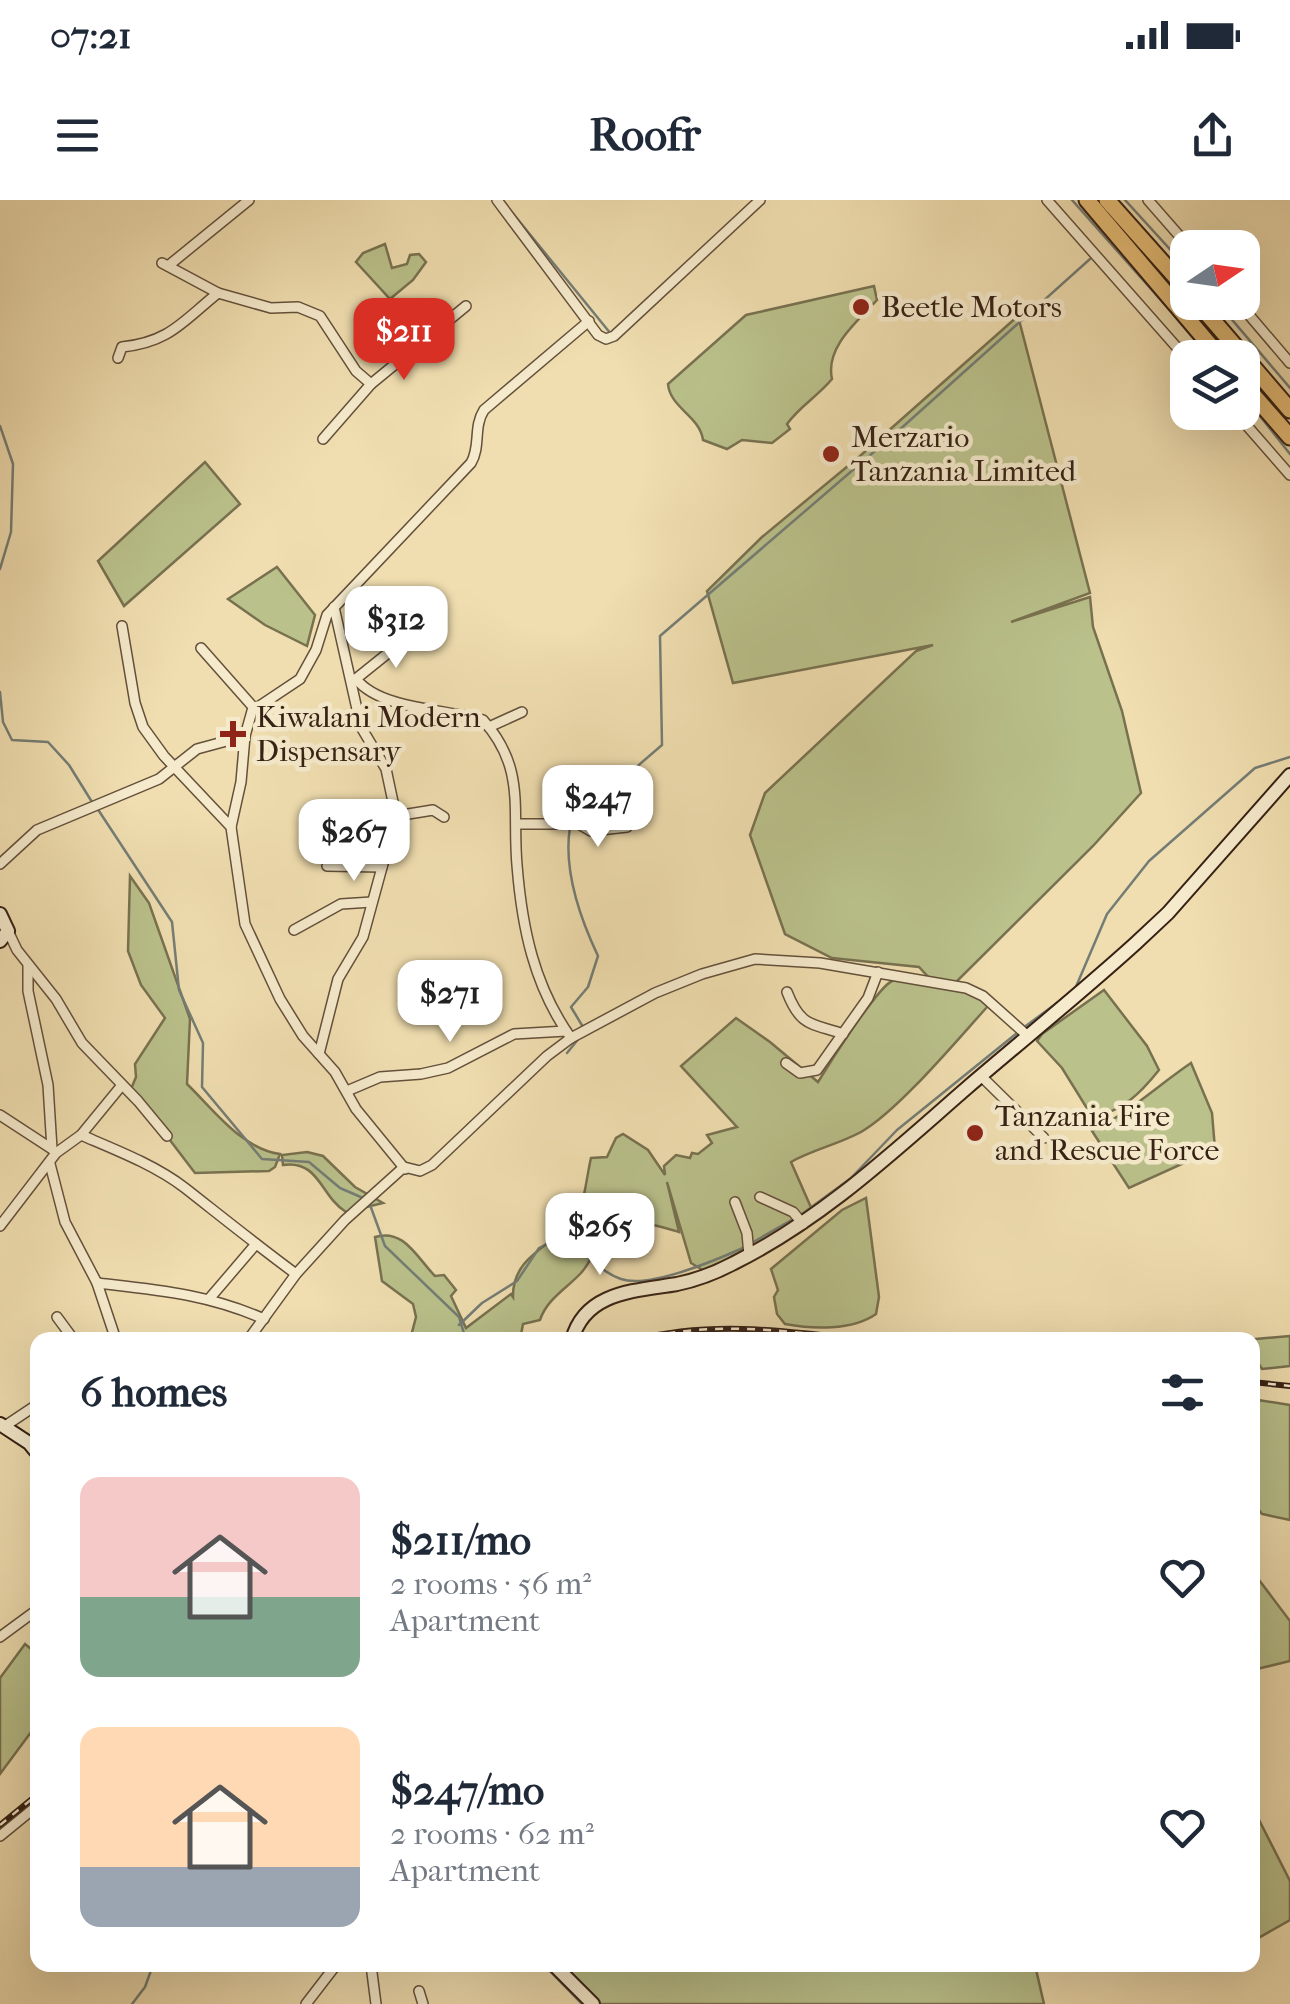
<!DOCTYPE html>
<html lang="en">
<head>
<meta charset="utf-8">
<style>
	:root { --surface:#fff; --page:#f6f6f7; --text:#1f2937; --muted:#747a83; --accent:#d93025 }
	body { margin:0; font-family:"IM FELL French Canon",serif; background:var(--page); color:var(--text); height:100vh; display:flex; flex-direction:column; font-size:38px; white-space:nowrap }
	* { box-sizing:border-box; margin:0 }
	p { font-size:32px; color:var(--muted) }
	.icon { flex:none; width:55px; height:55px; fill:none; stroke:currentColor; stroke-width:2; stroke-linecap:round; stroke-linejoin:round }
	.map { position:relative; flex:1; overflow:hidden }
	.details { position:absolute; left:30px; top:1132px; width:1230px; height:640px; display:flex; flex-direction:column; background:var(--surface); border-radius:20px; box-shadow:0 10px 40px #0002 }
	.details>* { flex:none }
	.needle { width:65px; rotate:77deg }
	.controls { position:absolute; left:1170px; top:30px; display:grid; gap:20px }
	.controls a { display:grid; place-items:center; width:90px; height:90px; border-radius:20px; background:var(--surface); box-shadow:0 10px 40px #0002; font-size:50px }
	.price { position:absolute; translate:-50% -85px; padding:0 22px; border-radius:20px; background:#fff; color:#222; font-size:32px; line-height:65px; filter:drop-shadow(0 2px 5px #0008) }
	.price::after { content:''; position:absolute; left:50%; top:60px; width:30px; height:22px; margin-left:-15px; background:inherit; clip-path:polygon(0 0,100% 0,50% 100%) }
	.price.current { background:var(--accent); color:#fff }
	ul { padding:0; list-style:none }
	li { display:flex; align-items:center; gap:30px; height:250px; padding:0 50px }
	li span { display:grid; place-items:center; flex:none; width:280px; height:200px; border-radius:20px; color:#555 }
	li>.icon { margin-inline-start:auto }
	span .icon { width:120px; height:120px; fill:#fffc; stroke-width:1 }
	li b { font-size:42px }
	h2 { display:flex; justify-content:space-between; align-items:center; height:120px; padding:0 50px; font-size:42px }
	.status { display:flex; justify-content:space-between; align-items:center; height:70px; padding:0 50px; background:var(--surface); direction:ltr }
	.status svg { height:28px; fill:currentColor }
	header { display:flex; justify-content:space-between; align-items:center; height:130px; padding:0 50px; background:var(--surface); font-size:45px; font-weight:800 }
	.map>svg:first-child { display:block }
</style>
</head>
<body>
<div class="status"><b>07:21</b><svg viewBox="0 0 49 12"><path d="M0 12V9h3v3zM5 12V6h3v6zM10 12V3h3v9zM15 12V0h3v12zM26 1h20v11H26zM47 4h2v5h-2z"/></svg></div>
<header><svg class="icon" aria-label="menu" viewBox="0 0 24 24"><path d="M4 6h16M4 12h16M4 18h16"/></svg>Roofr<svg class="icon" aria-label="share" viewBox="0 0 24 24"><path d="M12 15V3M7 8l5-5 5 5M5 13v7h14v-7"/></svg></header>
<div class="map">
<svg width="1290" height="1804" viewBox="0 0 1290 1804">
	<rect width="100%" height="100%" fill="#f0deb0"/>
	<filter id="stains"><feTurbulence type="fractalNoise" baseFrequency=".002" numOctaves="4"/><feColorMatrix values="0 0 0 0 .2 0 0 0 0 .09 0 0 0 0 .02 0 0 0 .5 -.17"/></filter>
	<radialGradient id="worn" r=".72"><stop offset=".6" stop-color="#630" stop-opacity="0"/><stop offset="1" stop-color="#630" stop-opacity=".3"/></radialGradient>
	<g fill="#bac18b" stroke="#787150" stroke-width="2.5">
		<path d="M385,44l7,24 15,-4 3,-9 9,-1 7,8 -13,18 -23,19 -34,-37 7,-9z"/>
		<path d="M874,86l3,14c-20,22 -52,47 -45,79 -14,17 -32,27 -45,45l3,5 -18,14 -30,-3 -15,9 -24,-9c-3,-24 -33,-32 -35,-56l78,-69z"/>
		<path d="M1018,116l72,277 -79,29 79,-25 3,30 29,84 19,82 -48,53 -140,139 33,11 2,10c-31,34 -90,105 -127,126 -22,12 -49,18 -70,30l22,50 -107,60 -15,-9 -24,-81 12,50c-23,-7 -64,-21 -79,8 -7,13 -9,22 -19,33 -15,16 -34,26 -41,47l-17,4 -3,16h-110l6,-23 -3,-13 -31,-23 -7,-44c29,-9 42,21 60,39l9,-1 12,15 -5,6 15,32 45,-34 2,3c-1,-42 42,-52 62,-78 9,-11 12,-45 16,-61l16,-1 9,-19 7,-4 25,16 17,25 -1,-9 12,-11 14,3 2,-5 6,1 14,-11 -5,-8 30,-8 -56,-61 55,-48 34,24 48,40c11,-18 59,-94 74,-101 13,-5 25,-5 38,-2l-11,-12 -87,-9 -47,-24 -35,-99 15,-42 151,-142 17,-6 -200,38 -26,-92 55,-54 98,-81z"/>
		<path d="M205,262l35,42 -116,102 -26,-45z"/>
		<path d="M277,367l38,48 -8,31 -42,-21 -37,-26z"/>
		<path d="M130,676l19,27 41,116 -3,65c27,26 55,65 93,70l-5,13 -6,4 -74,2 -64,-84 5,-12 -1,-13 30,-46 -24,-33 -13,-34z"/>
		<path d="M1104,790l43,56 12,24c-20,25 -35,39 -66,48l-31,-50 -25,-27 5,-7z"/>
		<path d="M1191,863l21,50 3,36 -86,39 -37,-57c37,-18 65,-45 99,-68z"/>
		<path d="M307,952l16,4 32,31 28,16 -37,9c-26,-16 -26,-52 -63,-47l-1,-10z"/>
		<path d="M866,998l13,99 -3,17c-24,17 -64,15 -91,10l-8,-10 -3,-17 4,-7 -7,-21 71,-59z"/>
		<path d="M1290,1136v30l-28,3 -9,-14 -1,-15h-8z"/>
		<path d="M1252,1199l38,6v115l-28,-6 -9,-12z"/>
		<path d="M1253,1372l37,49v40l-37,9z"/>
		<path d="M25,1444l12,10v70l-37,50v-96z"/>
		<path d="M1253,1608l37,73v39l-37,21z"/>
		<path d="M561,1765h474l9,39h-445z"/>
	</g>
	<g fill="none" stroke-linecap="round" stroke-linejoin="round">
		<g stroke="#747d75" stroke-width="2.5">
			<path d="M1072,0l119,134"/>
			<path d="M1125,0l63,69"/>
			<path d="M506,5l105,129"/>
			<path d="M1217,102l73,86"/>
			<path d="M1245,197l45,57"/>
			<path d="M0,226l13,38 -2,68 -11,37"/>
			<path d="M0,492l3,30 9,18 36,2 21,23 23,37"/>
			<path d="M97,608l75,114 7,68 24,53 -1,44 60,72 47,3 31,26 23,10"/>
			<path d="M571,619l13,-28 42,-15 36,-31 -2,-109 237,-204 193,-173"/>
			<path d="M570,627c-7,43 10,91 28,129l-10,31 -17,20 12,20"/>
			<path d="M1075,789l32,-75 42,-53 106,-93 35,-11"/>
			<path d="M1023,828l42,-31"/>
			<path d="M567,853l13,-16"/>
			<path d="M369,1002l16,44 74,71 7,23"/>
			<path d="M802,1014l49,-36 46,-48 120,-97"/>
			<path d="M750,1044l45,-26"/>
			<path d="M459,1125l23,-22 35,-22 22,-33 28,-14c14,17 33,38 54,45 28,10 95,-19 122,-31"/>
			<path d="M547,1768l35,36"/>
			<path d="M331,1777l12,-12"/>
			<path d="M132,1804l13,-17 8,-22"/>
		</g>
		<g stroke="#64503b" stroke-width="12">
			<g id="street">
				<path d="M497,0l101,135 8,4 8,-3 146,-136"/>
				<path d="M1047,0l141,160"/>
				<path d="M1148,0l42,48"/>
				<path d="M162,63l56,30 53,15 27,-1 22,9 36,55 15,13"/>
				<path d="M168,66l81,-66"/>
				<path d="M1238,102l52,61"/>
				<path d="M118,158l4,-11c48,-5 61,-26 96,-54"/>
				<path d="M1235,212l55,63"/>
				<path d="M323,239l48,-55 95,-78"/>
				<path d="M122,426l13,77 8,24 21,29 67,71 14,97 35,75 23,37 32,36 21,37 49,60"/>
				<path d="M201,448l53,60"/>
				<path d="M356,479c25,31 91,30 127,41 43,48 29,89 34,145 5,63 17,121 54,173"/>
				<path d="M352,482l66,-53"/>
				<path d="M489,527l33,-15"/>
				<path d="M396,616l37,-6 11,7"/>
				<path d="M517,624h62l12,7 36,-4"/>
				<path d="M231,627l10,-45 4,-46 7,-25 48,-32 16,-29 11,-35 144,-152c10,-17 2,-36 13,-53l105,-89"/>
				<path d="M0,664l37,-34 122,-51 38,-30 48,-13"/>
				<path d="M327,666l55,1"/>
				<path d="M294,730l47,-26 31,-2"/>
				<path d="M8,731l9,19 39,49 26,44 56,58 29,35"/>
				<path d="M28,766v25l20,94 4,64"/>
				<path d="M787,792c14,36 25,31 56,42"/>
				<path d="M319,854l19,-75 25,-42 33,-121 -10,-47 -25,-42 -27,-120"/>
				<path d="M786,863l14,10 17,-3 51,-72 10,-26"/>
				<path d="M981,876l63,62"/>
				<path d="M347,891l33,-14 41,-3 27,-6 66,-34 52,-3"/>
				<path d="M0,915l52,34"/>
				<path d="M81,935c35,15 74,30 104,53 37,29 73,58 111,86"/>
				<path d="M50,964l15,58 32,61 19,57"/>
				<path d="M760,997l33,15 10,12"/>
				<path d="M735,1002l12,31 2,22"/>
				<path d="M0,1026l56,-73 25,-18 41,-50"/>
				<path d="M97,1083c61,7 110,11 167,36"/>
				<path d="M209,1099l47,-55"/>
				<path d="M57,1117l17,23"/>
				<path d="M248,1140l48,-66 49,-54 59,-53 16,4 12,-6 115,-109 24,-18 84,-45 47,-19 53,-15 65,4 146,25 17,8 46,41"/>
				<path d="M699,1140h67"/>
				<path d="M5,1226l33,-22"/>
				<path d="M0,1437l38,-28"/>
				<path d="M0,1636l38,-31"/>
				<path d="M371,1765l5,39"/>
				<path d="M419,1791l4,13"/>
				<path d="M306,1804l30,-39"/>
			</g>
		</g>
		<g stroke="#362114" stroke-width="16">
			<g id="secondary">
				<path d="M0,714l8,17 -8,10"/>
				<path d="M572,1140c13,-49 64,-49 105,-56 20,-4 40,-12 57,-21 90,-45 160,-112 235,-177 56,-48 113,-94 167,-143l32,-30 122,-138"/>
				<path d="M0,1224l29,19 9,11"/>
				<path d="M554,1765l39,39"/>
			</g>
		</g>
		<g stroke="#362114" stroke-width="19">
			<g id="highway">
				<path d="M1087,0l134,158"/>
				<path d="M1107,0l81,91"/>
				<path d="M1197,102l93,108"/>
				<path d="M1242,182l48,55"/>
			</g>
		</g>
		<use href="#street" stroke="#f5eacc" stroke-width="9"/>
		<use href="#secondary" stroke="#f5eacc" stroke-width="12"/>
		<use href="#highway" stroke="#e8bf78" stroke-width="15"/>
		<g stroke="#362114" stroke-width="6">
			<g id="rail">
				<path d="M636,1140c75,-20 152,-9 228,0"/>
				<path d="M1252,1182l38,4"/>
				<path d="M0,1625l38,-31"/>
			</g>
		</g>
		<use href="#rail" stroke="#f5eacc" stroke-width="2.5" stroke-dasharray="8" stroke-linecap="butt"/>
	</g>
	<g fill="#8f2418" stroke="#f5eacc" stroke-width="4">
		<circle cx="861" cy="107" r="10"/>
		<circle cx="831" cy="254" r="10"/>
		<path d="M228 519h10v10h10v10h-10v10h-10v-10h-10v-10h10z"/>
		<circle cx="975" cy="933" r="10"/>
	</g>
	<g text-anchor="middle" stroke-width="9" stroke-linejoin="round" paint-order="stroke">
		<g font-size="30" fill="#362114" stroke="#f5eacc" text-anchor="start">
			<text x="881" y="117">Beetle Motors</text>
			<text x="851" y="247">Merzario<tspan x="851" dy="34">Tanzania Limited</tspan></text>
			<text x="256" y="527">Kiwalani Modern<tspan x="256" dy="34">Dispensary</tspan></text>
			<text x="995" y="926">Tanzania Fire<tspan x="995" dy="34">and Rescue Force</tspan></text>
		</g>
	</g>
	<rect width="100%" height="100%" filter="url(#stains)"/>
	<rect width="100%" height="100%" fill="url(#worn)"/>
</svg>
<div class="controls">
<a><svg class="needle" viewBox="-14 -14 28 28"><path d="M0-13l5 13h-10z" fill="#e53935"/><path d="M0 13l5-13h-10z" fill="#747a83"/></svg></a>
<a><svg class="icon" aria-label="layers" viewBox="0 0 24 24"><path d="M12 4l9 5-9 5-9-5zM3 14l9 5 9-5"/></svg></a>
</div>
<b class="price current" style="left:404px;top:183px">$211</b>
<b class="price" style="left:396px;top:471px">$312</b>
<b class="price" style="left:598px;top:650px">$247</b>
<b class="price" style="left:354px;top:684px">$267</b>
<b class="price" style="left:450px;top:845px">$271</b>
<b class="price" style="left:600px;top:1078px">$265</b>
<section class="details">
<h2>6 homes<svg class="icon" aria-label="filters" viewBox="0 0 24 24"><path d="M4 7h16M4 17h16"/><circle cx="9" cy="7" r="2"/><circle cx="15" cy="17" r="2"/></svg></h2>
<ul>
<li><span style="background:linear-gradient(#f6c9c9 60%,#7fa58c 0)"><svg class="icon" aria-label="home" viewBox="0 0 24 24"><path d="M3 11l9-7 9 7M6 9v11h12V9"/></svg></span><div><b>$211/mo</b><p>2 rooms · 56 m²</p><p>Apartment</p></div><svg class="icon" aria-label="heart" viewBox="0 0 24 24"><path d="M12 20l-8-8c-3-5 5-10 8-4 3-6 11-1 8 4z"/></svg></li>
<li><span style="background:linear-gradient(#ffd9b3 70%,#9aa5b1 0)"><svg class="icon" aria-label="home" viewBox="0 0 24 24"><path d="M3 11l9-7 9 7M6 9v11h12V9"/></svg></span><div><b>$247/mo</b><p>2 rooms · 62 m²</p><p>Apartment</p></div><svg class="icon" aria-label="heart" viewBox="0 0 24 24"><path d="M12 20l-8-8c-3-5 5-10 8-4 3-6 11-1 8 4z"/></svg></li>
</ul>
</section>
</div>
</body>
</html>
